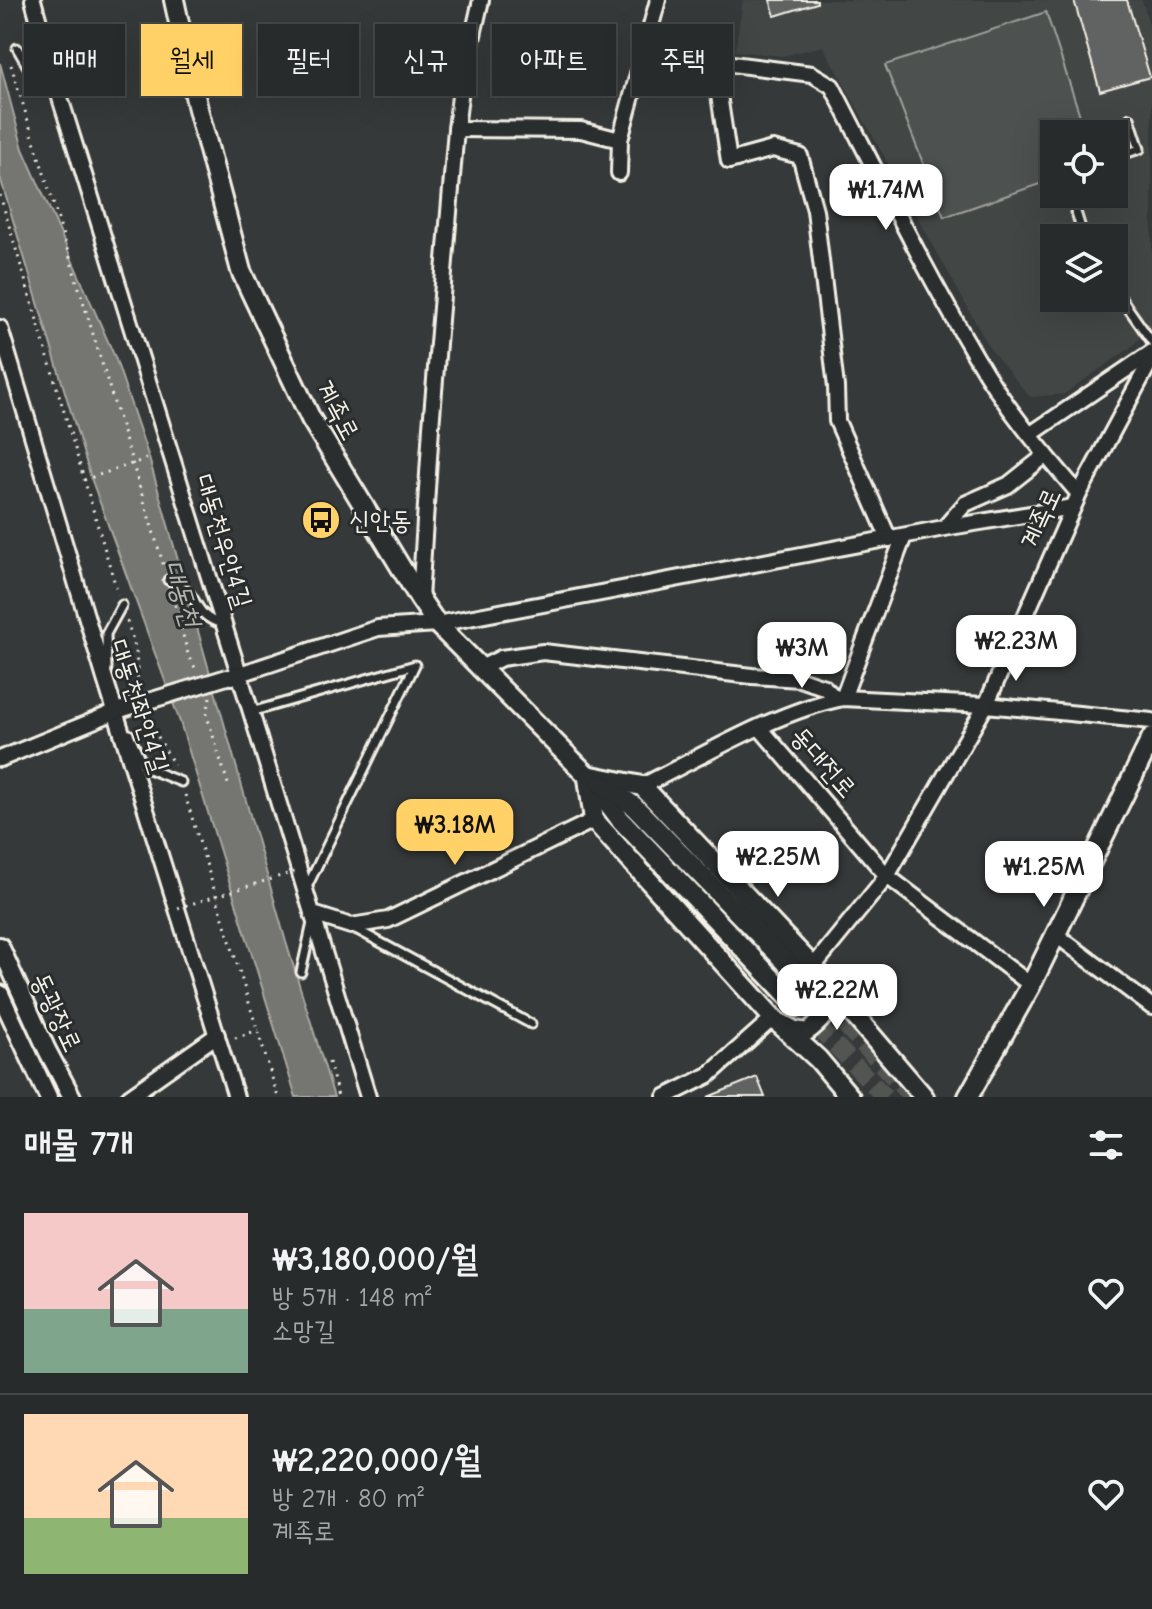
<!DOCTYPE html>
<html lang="ko">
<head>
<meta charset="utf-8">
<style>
	:root { --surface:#282b2b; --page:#343737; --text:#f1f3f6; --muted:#a5a7a9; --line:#444747; --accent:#ffd166 }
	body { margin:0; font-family:"Comic Neue","Poor Story",sans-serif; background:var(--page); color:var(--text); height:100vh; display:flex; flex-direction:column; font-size:30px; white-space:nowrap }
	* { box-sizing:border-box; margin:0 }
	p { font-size:26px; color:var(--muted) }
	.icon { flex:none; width:44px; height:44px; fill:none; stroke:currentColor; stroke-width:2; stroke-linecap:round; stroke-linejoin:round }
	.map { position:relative; height:1097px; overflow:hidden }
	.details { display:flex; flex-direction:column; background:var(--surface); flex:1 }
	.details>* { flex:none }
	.guide { position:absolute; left:24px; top:24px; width:1104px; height:72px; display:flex; gap:16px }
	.tools { position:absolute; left:1040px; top:120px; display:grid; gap:16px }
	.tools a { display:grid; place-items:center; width:88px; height:88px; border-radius:0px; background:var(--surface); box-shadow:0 8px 32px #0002,0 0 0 2px var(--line); font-size:40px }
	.price { position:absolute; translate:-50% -68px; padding:0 18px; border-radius:16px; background:#fff; color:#222; font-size:26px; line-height:52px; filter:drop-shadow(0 2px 4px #0008) }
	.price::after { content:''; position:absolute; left:50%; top:48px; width:24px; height:18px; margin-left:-12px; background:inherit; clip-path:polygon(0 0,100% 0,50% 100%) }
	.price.selected { background:var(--accent); color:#111 }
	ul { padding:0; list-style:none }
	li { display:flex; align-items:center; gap:24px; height:200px; padding:0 24px }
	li+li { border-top:2px solid var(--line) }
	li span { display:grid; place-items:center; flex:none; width:224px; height:160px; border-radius:0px; color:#555 }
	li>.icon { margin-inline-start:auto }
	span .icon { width:96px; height:96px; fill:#fffc; stroke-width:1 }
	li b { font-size:34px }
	h2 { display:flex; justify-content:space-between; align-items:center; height:96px; padding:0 24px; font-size:34px }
	.pill { padding:0 28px; border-radius:0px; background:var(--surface); box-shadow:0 8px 32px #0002,0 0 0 2px var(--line); font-size:28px; line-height:72px }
	.pill.selected { background:var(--accent); color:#111 }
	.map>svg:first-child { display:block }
</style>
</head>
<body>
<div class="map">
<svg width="1152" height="1097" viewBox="0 0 1152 1097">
	<rect width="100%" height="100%" fill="#363939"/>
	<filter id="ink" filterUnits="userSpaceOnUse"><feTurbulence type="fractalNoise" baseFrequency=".0125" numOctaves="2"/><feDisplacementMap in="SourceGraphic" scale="16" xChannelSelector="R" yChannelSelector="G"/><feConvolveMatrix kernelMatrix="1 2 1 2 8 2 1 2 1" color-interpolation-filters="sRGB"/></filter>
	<g filter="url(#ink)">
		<path fill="#434645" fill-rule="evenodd" d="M743,0h399l10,34v291l-22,23 -66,46 -34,3 -39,-47 -168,-304 -40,10 -48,-5zM1054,134h60v60h-60zM1054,238h60v60h-60z"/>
		<path fill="#4e514f" stroke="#a1a19c" stroke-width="2" d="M1046,12l40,122h-32v45l-110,38 -59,-152z"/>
		<path fill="#757572" stroke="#a8a7a1" stroke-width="2" d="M0,63l23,86 92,208 34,101 137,484 48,155h-38l-116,-375 -89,-244 -91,-301z"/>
		<g fill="#616362" stroke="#f4f1e8" stroke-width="2">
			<path d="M770,0h47v3l-42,13z"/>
			<path d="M1074,0h53l23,77 -50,14z"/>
			<path d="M757,1077l8,20h-57z"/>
		</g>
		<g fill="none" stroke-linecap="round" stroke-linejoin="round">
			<g stroke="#525553" stroke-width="18" stroke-dasharray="18 9" stroke-linecap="butt">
				<path d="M808,985l104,112"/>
				<path d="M798,1006l87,91"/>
			</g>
			<g stroke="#f4f1e8" stroke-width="13">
				<g id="service">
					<path d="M17,48l15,26 24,14"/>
					<path d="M1102,125l3,9"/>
					<path d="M1114,157l26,-8 -10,-31"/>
					<path d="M1114,162l6,19 -6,2"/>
					<path d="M1077,194l-5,5 12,39"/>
					<path d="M1114,288l38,54"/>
					<path d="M168,580c36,12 20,34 54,44"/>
					<path d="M107,669l-1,-35 16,-29"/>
					<path d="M251,712l164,-47 -108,222"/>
					<path d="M129,734l15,33 37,15"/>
					<path d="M352,927l179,97"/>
					<path d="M301,972l11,-49"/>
				</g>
			</g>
			<g stroke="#f4f1e8" stroke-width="20">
				<g id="minor">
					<path d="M33,0l24,88 194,624 117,385"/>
					<path d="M644,53l168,21 20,12c47,91 92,183 144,271 28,49 66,94 103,137"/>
					<path d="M714,62l15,99 44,-12 27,7 15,54 21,177 1,34 52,118"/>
					<path d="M456,129l125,1 39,10"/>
					<path d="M619,173l1,-33 38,-140"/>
					<path d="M0,328l105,351 131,418"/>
					<path d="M1031,434l121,-82"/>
					<path d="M944,528l21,-24 43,-19 38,-30"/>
					<path d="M420,599l11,-172 25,-298 5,-41 20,-88"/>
					<path d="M479,669l22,-11 42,-6 209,24 48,3 24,8 12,12"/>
					<path d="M231,677l147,-49 59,-4 507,-96 129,-21"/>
					<path d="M843,698l61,-162"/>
					<path d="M760,728l127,148 144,109"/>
					<path d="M0,759l122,-50"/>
					<path d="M642,786c63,-31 133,-74 201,-88l143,7 166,16"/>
					<path d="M313,914l38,12 37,-6 206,-100"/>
					<path d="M1055,934l97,73"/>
					<path d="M813,967l74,-91 99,-171 93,-211 73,-136"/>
					<path d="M129,1097l88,-62"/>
					<path d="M665,1097l44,-22 64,-57"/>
				</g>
			</g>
			<g stroke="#f4f1e8" stroke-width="22">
				<g id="tertiary">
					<path d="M0,946l47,104 25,47"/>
					<path d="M0,994l48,103"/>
					<path d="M782,1023l13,7 12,2c13,-10 20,-17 24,-34l-9,-16"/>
				</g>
			</g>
			<g stroke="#f4f1e8" stroke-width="24">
				<g id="secondary">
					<path d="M174,0l23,105 44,166 70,148 109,180 17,25 150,151 32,43 179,188"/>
					<path d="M587,775l55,11 171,181 111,130"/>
					<path d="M588,778l6,42 179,198 45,41 32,38"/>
					<path d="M600,783l34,23 174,179"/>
					<path d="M968,1097l63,-112 121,-248"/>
				</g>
			</g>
			<g stroke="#f4f1e8" stroke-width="3" stroke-dasharray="2 6" stroke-linecap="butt">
				<path d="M11,65l154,505"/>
				<path d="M0,195l118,399"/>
				<path d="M84,480l65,-22"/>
				<path d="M173,597l16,61 7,11"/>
				<path d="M127,621l9,29 2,37"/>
				<path d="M210,697l-3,19 21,68"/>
				<path d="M146,716l28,49"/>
				<path d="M185,795l93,302"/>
				<path d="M235,1038l23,-8"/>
				<path d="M329,1062l9,35"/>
			</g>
			<use href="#service" stroke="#2a2d2e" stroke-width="7"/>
			<use href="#minor" stroke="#2a2d2e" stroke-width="14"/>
			<use href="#tertiary" stroke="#2a2d2e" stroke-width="16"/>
			<use href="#secondary" stroke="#2a2d2e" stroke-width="18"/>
			<g stroke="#f4f1e8" stroke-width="20" stroke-linecap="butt">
				<path id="minor-bridge" d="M123,709l104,-32"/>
			</g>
			<path stroke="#f4f1e8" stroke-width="3" stroke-dasharray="2 6" stroke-linecap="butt" d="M178,908l122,-38"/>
			<use href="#minor-bridge" stroke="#2a2d2e" stroke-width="14"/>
		</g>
	</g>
	<defs>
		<g id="bus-disc" transform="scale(2)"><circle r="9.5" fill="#ffd166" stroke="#2a2d2e"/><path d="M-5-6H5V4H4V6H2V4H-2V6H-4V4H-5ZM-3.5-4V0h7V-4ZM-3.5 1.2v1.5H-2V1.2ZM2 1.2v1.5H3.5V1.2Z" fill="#111"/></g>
	</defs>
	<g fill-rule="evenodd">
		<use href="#bus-disc" x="321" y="520"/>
	</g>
	<g text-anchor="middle" stroke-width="6" stroke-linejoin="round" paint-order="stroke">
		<g font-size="26" fill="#f4f1e8" stroke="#2a2d2e">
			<text transform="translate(338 410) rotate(62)" y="9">계족로</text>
			<text transform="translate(1040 518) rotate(-66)" y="9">계족로</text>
			<text transform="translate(224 541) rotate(73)" y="9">대동천우안4길</text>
			<text transform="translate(140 706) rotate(72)" y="9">대동천좌안4길</text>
			<text transform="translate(824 762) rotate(49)" y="9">동대전로</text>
			<text transform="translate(57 1012) rotate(65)" y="9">동광장로</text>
		</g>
		<g font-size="26" fill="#f4f1e8" stroke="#2a2d2e" text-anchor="start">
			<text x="349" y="529">신안동</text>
		</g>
		<g font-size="28" font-style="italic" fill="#b4b3ad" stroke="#2a2d2e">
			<text transform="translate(183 593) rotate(73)" y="10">대동천</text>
		</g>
	</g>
</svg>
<div class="tools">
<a><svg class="icon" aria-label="locate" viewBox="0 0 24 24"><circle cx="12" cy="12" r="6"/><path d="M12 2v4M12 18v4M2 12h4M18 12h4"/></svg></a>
<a><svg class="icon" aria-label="layers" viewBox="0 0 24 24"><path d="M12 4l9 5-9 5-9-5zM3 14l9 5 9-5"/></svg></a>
</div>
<b class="price" style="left:886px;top:232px">₩1.74M</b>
<b class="price" style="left:1016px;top:683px">₩2.23M</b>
<b class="price" style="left:802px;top:690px">₩3M</b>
<b class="price selected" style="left:455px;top:867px">₩3.18M</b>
<b class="price" style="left:778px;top:899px">₩2.25M</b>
<b class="price" style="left:1044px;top:909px">₩1.25M</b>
<b class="price" style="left:837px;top:1032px">₩2.22M</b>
<div class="guide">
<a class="pill">매매</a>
<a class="pill selected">월세</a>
<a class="pill">필터</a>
<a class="pill">신규</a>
<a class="pill">아파트</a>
<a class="pill">주택</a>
</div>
</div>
<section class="details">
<h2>매물 7개<svg class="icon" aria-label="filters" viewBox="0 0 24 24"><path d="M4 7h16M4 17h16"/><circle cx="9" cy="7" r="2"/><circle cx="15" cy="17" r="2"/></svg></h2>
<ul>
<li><span style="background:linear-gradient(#f6c9c9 60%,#7fa58c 0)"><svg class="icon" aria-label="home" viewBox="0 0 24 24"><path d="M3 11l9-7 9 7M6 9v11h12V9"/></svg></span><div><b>₩3,180,000/월</b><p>방 5개 · 148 m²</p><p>소망길</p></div><svg class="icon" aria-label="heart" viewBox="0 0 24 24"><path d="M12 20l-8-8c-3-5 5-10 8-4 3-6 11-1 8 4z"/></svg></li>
<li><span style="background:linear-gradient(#ffd9b3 65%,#8fb573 0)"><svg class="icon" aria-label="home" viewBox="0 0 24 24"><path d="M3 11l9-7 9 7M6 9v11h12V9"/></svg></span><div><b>₩2,220,000/월</b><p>방 2개 · 80 m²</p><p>계족로</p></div><svg class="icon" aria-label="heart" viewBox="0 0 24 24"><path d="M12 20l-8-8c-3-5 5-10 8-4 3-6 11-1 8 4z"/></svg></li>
</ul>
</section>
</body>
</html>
